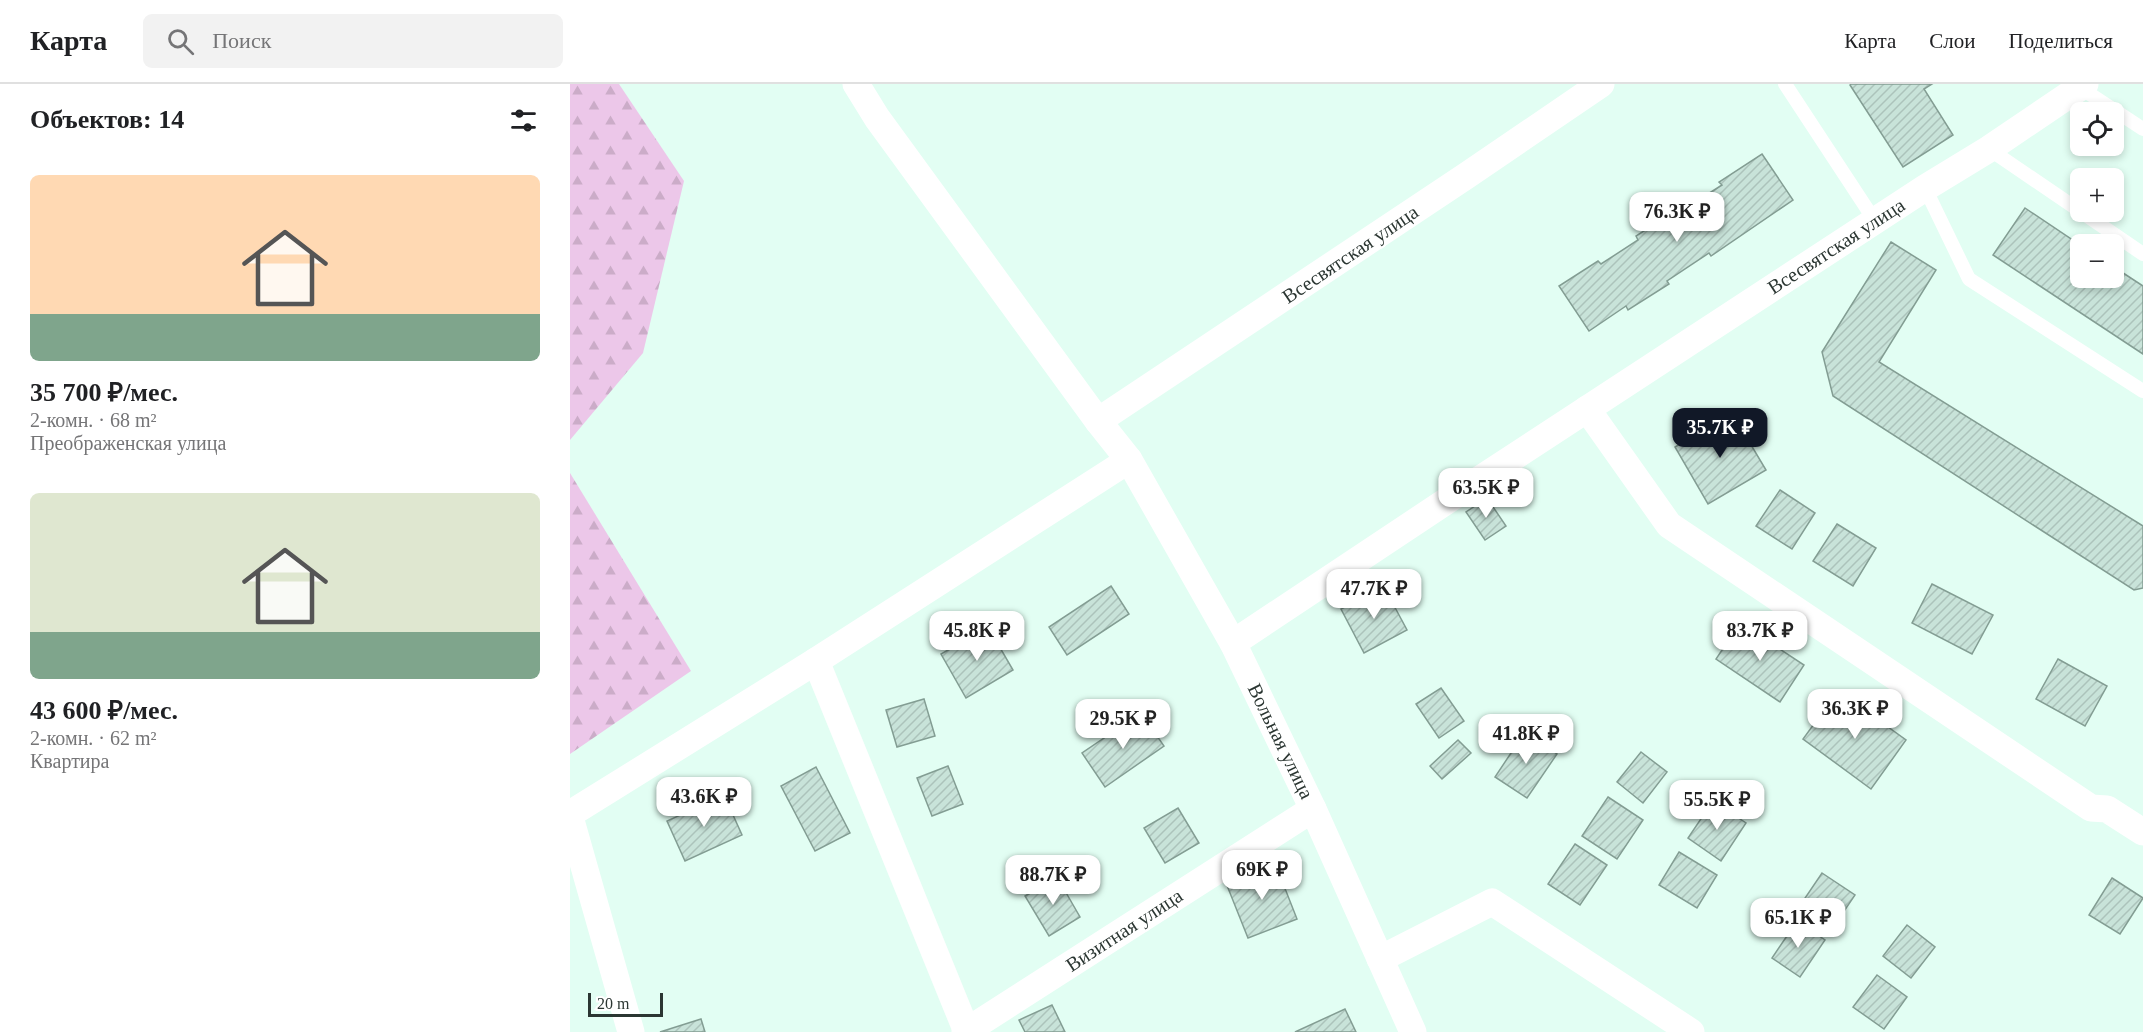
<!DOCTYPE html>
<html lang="ru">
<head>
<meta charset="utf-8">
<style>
	:root { --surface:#fff; --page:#f2f2f2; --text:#202124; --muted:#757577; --line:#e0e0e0; --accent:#111827 }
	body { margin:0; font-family:"Times New Roman",serif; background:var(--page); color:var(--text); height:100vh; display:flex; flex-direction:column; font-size:22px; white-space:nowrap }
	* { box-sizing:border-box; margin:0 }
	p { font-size:20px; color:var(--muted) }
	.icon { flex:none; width:33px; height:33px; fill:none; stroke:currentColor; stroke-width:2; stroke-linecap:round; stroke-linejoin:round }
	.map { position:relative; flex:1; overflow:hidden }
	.details { display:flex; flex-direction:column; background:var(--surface); width:570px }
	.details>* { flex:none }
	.controls { position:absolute; left:1500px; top:18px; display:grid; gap:12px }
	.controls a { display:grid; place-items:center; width:54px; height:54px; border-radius:9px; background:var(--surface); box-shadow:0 3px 9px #0003; font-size:30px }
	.scale { position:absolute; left:18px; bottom:15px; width:75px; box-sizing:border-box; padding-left:6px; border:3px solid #2b3632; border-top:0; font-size:16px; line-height:21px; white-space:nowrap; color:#2b3632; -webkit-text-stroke:4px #fff; paint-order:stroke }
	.price { position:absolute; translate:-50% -51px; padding:0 14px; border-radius:12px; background:#fff; color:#222; font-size:20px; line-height:39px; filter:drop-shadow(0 2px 3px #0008) }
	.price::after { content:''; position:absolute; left:50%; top:36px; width:18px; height:14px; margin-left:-9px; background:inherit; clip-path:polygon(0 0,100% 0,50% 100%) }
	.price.selected { background:var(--accent); color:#fff }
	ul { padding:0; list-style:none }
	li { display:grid; align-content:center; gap:12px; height:318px; padding:0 30px }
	li span { display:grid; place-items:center; height:186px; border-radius:9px; color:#555 }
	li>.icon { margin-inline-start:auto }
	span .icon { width:108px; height:108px; fill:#fffc; stroke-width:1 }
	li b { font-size:26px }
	h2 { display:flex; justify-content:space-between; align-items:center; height:72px; padding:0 30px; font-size:26px }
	header { display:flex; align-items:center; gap:36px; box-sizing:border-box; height:84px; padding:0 30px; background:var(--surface); border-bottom:2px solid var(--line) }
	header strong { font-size:28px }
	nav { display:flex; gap:33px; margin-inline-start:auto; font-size:21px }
	.search { width:420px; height:54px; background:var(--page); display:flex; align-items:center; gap:15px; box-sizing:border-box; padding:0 21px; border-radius:9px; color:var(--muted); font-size:22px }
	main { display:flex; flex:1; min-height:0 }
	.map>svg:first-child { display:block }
</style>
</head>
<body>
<header>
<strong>Карта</strong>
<div class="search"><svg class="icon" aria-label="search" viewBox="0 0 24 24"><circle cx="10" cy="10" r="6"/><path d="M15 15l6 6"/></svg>Поиск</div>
<nav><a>Карта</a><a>Слои</a><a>Поделиться</a></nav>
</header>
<main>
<section class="details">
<h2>Объектов: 14<svg class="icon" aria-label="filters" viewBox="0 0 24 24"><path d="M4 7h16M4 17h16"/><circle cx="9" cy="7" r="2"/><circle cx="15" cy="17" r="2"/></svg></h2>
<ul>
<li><span style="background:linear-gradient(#ffd9b3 75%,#7fa58c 0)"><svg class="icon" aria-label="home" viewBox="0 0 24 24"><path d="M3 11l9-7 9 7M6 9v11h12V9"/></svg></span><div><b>35 700 ₽/мес.</b><p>2-комн. · 68 m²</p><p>Преображенская улица</p></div></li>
<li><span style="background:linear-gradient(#dfe7d0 75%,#7fa58c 0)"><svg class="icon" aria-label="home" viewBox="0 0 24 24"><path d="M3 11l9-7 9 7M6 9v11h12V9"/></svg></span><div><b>43 600 ₽/мес.</b><p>2-комн. · 62 m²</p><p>Квартира</p></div></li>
</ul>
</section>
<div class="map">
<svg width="1573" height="948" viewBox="0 0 1573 948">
	<defs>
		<pattern id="forest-firs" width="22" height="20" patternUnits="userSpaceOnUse" patternTransform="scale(1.5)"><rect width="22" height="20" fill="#ecc7e9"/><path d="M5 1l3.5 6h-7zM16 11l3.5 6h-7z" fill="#cbacc8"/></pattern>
		<pattern id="building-hatch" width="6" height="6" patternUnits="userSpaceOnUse" patternTransform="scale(1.5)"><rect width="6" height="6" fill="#c8e3d9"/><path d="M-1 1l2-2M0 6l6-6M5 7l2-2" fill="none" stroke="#acc3bb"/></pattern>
	</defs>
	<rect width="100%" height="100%" fill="#e2fef3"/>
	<g fill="url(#forest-firs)">
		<path d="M0,0h49l65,97 -41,172 -73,87z"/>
		<path d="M0,389l121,198 -121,83z"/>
	</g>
	<g fill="url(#building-hatch)" stroke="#839d93" stroke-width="1.5">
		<path d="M1281,0h81l-8,5 29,46 -50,32 -53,-82z"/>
		<path d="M1192,70l31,46 -82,56 -2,-3 -42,28 2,3 -41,26 -2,-4 -37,25 -30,-45 39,-25 3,3 37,-24 -2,-4 45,-29 2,3 39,-25 -3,-3z"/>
		<path d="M1455,124l55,37v33h34v-11l29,19v68l-150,-99z"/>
		<path d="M1321,158l45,28 -57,92 264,164v62l-9,2 -301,-194 -11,-44z"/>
		<path d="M1162,329l34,57 -58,34 -33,-57z"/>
		<path d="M1210,406l35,23 -23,36 -36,-23z"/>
		<path d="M917,414l19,28 -21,14 -19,-28z"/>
		<path d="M1267,440l39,24 -23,38 -40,-25z"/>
		<path d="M1362,500l61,31 -21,39 -60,-31z"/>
		<path d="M541,502l18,28 -62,41 -18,-28z"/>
		<path d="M814,503l23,43 -43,23 -23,-44z"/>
		<path d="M1170,539l64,42 -24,37 -64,-43z"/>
		<path d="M418,543l25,43 -47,28 -25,-44z"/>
		<path d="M1488,575l49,27 -22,40 -49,-27z"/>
		<path d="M871,604l23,33 -25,17 -23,-34z"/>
		<path d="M1268,607l68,49 -35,49 -68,-50z"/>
		<path d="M354,615l11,37 -38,11 -11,-37z"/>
		<path d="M571,629l23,33 -59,41 -23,-34z"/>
		<path d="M955,648l32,22 -30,44 -32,-21z"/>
		<path d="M888,656l13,13 -29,26 -12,-13z"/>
		<path d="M1071,668l26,20 -24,31 -26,-21z"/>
		<path d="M378,682l15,38 -31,12 -15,-38z"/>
		<path d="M246,683l34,66 -35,18 -34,-65z"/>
		<path d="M154,711l18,40 -57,26 -18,-40z"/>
		<path d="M1038,713l35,23 -26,39 -35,-23z"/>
		<path d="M1143,717l33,22 -25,38 -33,-23z"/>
		<path d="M608,724l21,35 -34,20 -21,-35z"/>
		<path d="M1005,760l32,21 -27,40 -32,-21z"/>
		<path d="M1109,768l38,23 -20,33 -38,-23z"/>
		<path d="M705,779l22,56 -49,19 -22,-55z"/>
		<path d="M1252,789l33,22 -21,31 -33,-22z"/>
		<path d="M487,793l23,40 -31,19 -24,-40z"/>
		<path d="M1542,794l31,20 -23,36 -31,-19z"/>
		<path d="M1227,837l28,19 -25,37 -28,-19z"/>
		<path d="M1337,841l28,22 -24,31 -28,-22z"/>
		<path d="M1307,891l30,22 -23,32 -31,-22z"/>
		<path d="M482,921l13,27h-40l-6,-12z"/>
		<path d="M775,925l11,23h-61z"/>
		<path d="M131,935l4,13h-45z"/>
	</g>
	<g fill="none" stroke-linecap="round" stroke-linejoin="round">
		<g stroke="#fff" stroke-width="14">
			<path d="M1215,0l90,137"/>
			<path d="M1509,3l64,42"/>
			<path d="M1419,65l154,105"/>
			<path d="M1355,104l44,91 174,112"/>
		</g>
		<g stroke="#fff" stroke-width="27">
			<path d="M286,0l21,34 221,303 31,39 104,183 80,166 100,223"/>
			<path d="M1017,325l82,116 422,283 16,1 36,23"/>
			<path d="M528,337l368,-245 135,-92"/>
			<path d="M663,559l212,-141 480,-314 64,-39 96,-65"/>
			<path d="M246,577l151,371"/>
			<path d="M0,730l246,-153 313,-201"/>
			<path d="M0,733l61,215"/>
			<path d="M810,875l112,-57 199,130"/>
			<path d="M395,948l348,-223"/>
		</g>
	</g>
	<g text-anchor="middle" stroke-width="4.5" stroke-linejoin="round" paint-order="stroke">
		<g font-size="20" fill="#2b3632" stroke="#fff">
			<text transform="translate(1266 162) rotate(-33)" y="7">Всесвятская улица</text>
			<text transform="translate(780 170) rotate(-34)" y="7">Всесвятская улица</text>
			<text transform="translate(711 657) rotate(64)" y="7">Вольная улица</text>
			<text transform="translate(554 846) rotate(-33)" y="7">Визитная улица</text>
		</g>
	</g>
</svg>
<div class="controls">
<a><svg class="icon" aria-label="locate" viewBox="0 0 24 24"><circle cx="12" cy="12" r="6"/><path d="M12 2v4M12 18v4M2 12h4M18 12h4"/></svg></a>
<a>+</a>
<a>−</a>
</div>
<div class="scale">20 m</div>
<b class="price" style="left:1107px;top:159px">76.3K ₽</b>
<b class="price selected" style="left:1150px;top:375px">35.7K ₽</b>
<b class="price" style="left:916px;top:435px">63.5K ₽</b>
<b class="price" style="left:804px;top:536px">47.7K ₽</b>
<b class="price" style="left:407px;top:578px">45.8K ₽</b>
<b class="price" style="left:1190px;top:578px">83.7K ₽</b>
<b class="price" style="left:1285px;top:656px">36.3K ₽</b>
<b class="price" style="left:553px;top:666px">29.5K ₽</b>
<b class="price" style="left:956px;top:681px">41.8K ₽</b>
<b class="price" style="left:134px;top:744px">43.6K ₽</b>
<b class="price" style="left:1147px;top:747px">55.5K ₽</b>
<b class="price" style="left:692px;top:817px">69K ₽</b>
<b class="price" style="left:483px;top:822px">88.7K ₽</b>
<b class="price" style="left:1228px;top:865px">65.1K ₽</b>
</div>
</main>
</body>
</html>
